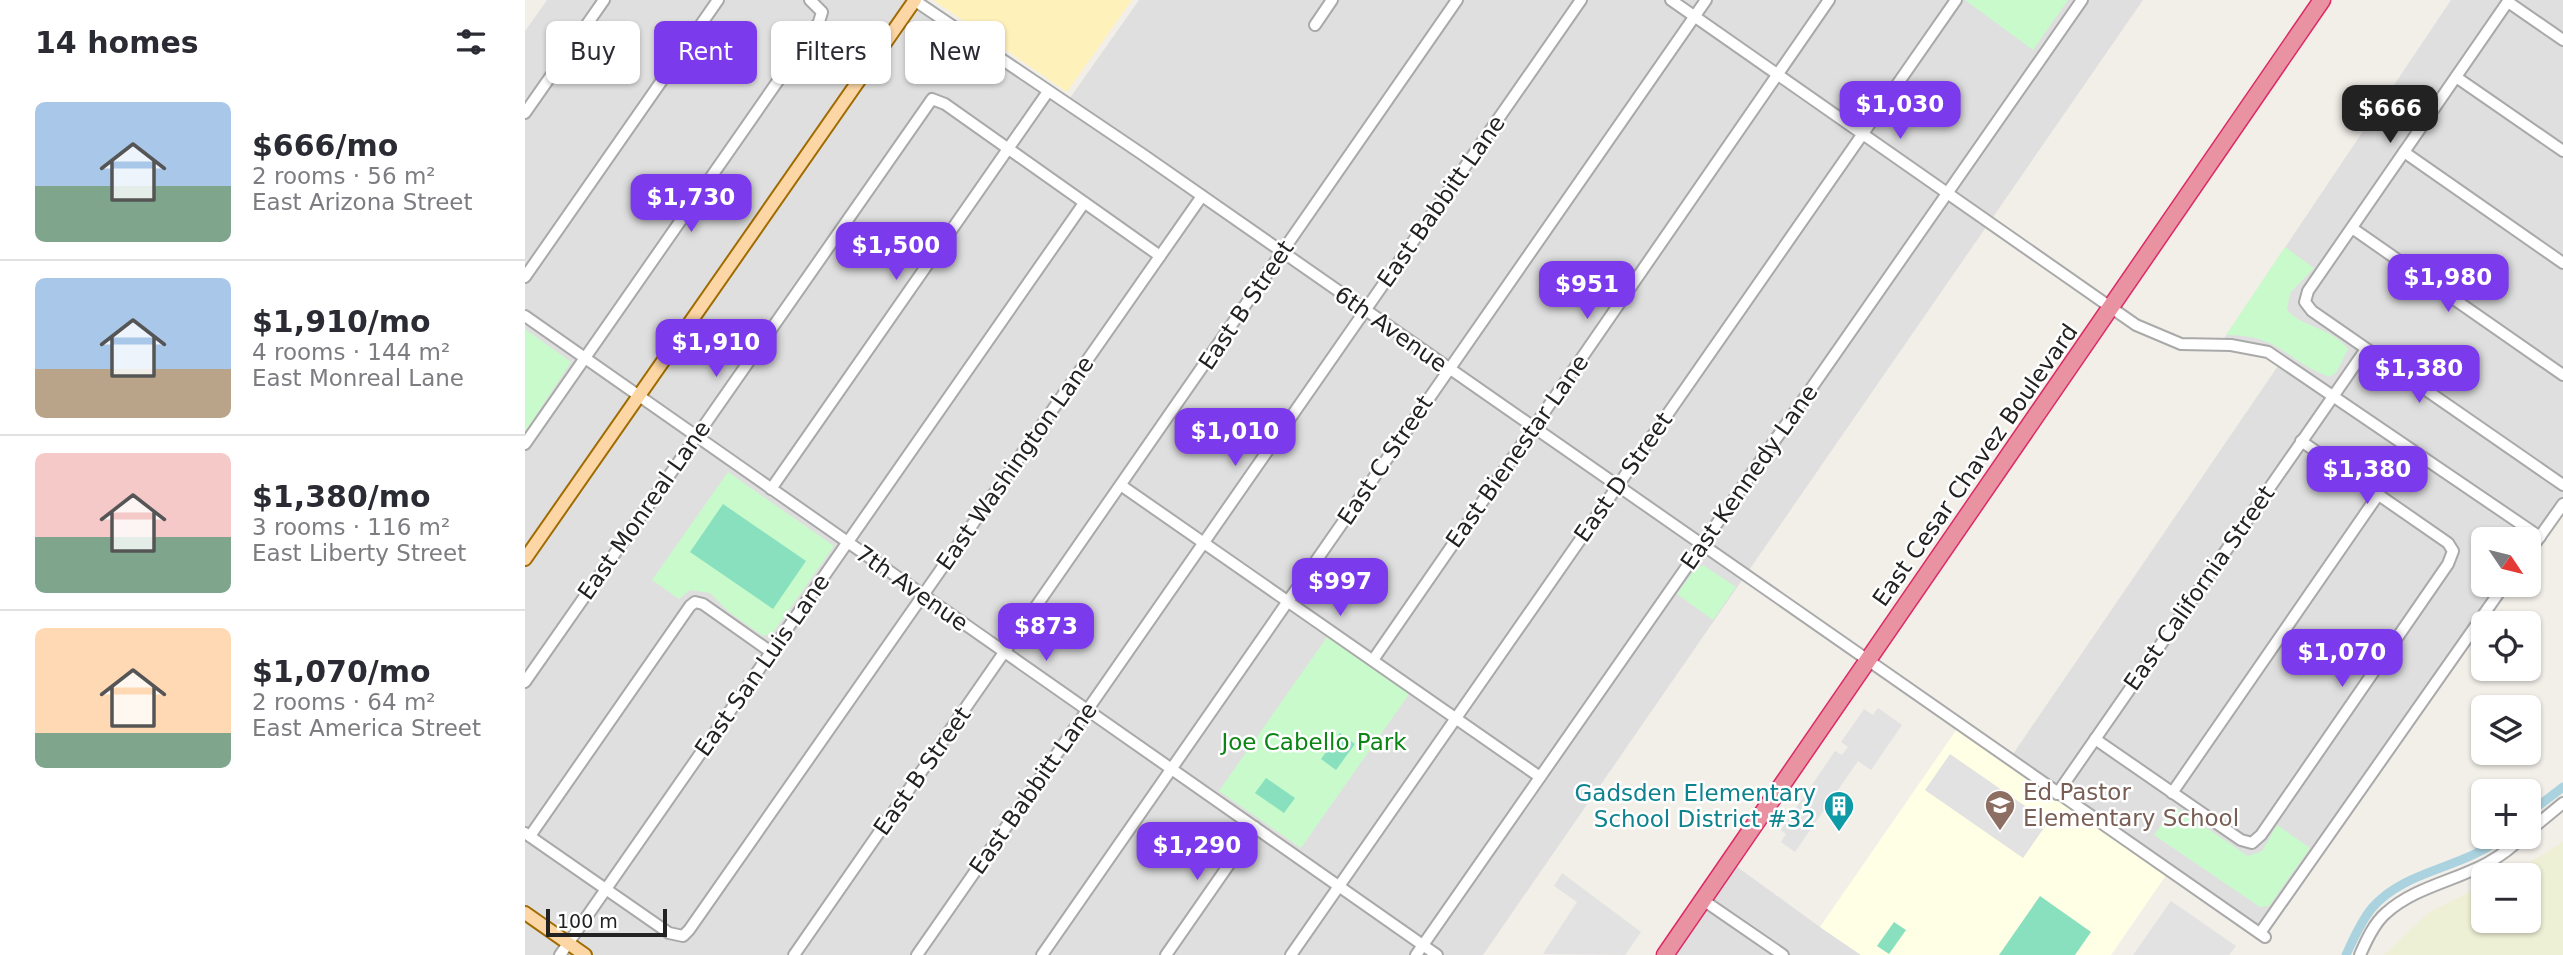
<!DOCTYPE html>
<html lang="en">
<head>
<meta charset="utf-8">
<style>
	:root { --surface:#fff; --page:#f7f7f7; --text:#2b2b33; --muted:#7c7c81; --line:#e1e1e2; --accent:#7c3aed }
	body { margin:0; font-family:"DejaVu Sans",sans-serif; background:var(--page); color:var(--text); height:100vh; display:flex; flex-direction:column; font-size:26px; white-space:nowrap }
	* { box-sizing:border-box; margin:0 }
	p { font-size:23px; color:var(--muted) }
	.icon { flex:none; width:38px; height:38px; fill:none; stroke:currentColor; stroke-width:2; stroke-linecap:round; stroke-linejoin:round }
	.map { position:relative; flex:1; overflow:hidden }
	.sheet { display:flex; flex-direction:column; background:var(--surface); width:525px }
	.sheet>* { flex:none }
	.guide { position:absolute; left:21px; top:21px; width:665px; height:63px; display:flex; gap:14px }
	.needle { width:46px; rotate:125deg }
	.buttons { position:absolute; left:1946px; top:527px; display:grid; gap:14px }
	.buttons a { display:grid; place-items:center; width:70px; height:70px; border-radius:10px; background:var(--surface); box-shadow:0 2px 5px #0004; font-size:35px }
	.scale { position:absolute; left:21px; bottom:18px; width:121px; box-sizing:border-box; padding-left:7px; border:4px solid #222; border-top:0; font-size:19px; line-height:24px; white-space:nowrap; color:#222; -webkit-text-stroke:5px #fff; paint-order:stroke }
	.price { position:absolute; translate:-50% -60px; padding:0 16px; border-radius:14px; background:var(--accent); color:#fff; font-size:23px; line-height:46px; filter:drop-shadow(0 2px 4px #0008) }
	.price::after { content:''; position:absolute; left:50%; top:42px; width:21px; height:16px; margin-left:-10px; background:inherit; clip-path:polygon(0 0,100% 0,50% 100%) }
	.price.active { background:#222; color:#fff }
	ul { padding:0; list-style:none }
	li { display:flex; align-items:center; gap:21px; height:175px; padding:0 35px }
	li+li { border-top:2px solid var(--line) }
	li span { display:grid; place-items:center; flex:none; width:196px; height:140px; border-radius:10px; color:#555 }
	li>.icon { margin-inline-start:auto }
	span .icon { width:84px; height:84px; fill:#fffc; stroke-width:1 }
	li b { font-size:30px }
	h2 { display:flex; justify-content:space-between; align-items:center; height:84px; padding:0 35px; font-size:30px }
	.chip { padding:0 24px; border-radius:10px; background:var(--surface); box-shadow:0 2px 5px #0004; font-size:24px; line-height:63px }
	.chip.active { background:var(--accent); color:#fff }
	main { display:flex; flex:1; min-height:0 }
	.map>svg:first-child { display:block }
</style>
</head>
<body>
<main>
<section class="sheet">
<h2>14 homes<svg class="icon" aria-label="filters" viewBox="0 0 24 24"><path d="M4 7h16M4 17h16"/><circle cx="9" cy="7" r="2"/><circle cx="15" cy="17" r="2"/></svg></h2>
<ul>
<li><span style="background:linear-gradient(#a9c7e8 60%,#7fa58c 0)"><svg class="icon" aria-label="home" viewBox="0 0 24 24"><path d="M3 11l9-7 9 7M6 9v11h12V9"/></svg></span><div><b>$666/mo</b><p>2 rooms · 56 m²</p><p>East Arizona Street</p></div></li>
<li><span style="background:linear-gradient(#a9c7e8 65%,#b9a48a 0)"><svg class="icon" aria-label="home" viewBox="0 0 24 24"><path d="M3 11l9-7 9 7M6 9v11h12V9"/></svg></span><div><b>$1,910/mo</b><p>4 rooms · 144 m²</p><p>East Monreal Lane</p></div></li>
<li><span style="background:linear-gradient(#f6c9c9 60%,#7fa58c 0)"><svg class="icon" aria-label="home" viewBox="0 0 24 24"><path d="M3 11l9-7 9 7M6 9v11h12V9"/></svg></span><div><b>$1,380/mo</b><p>3 rooms · 116 m²</p><p>East Liberty Street</p></div></li>
<li><span style="background:linear-gradient(#ffd9b3 75%,#7fa58c 0)"><svg class="icon" aria-label="home" viewBox="0 0 24 24"><path d="M3 11l9-7 9 7M6 9v11h12V9"/></svg></span><div><b>$1,070/mo</b><p>2 rooms · 64 m²</p><p>East America Street</p></div></li>
</ul>
</section>
<div class="map">
<svg width="2038" height="955" viewBox="0 0 2038 955">
	<rect width="100%" height="100%" fill="#f2efe9"/>
	<g fill="#e0dfdf">
		<path d="M22,0h367l151,105 74,-105h1004l-660,955h-958v-924z"/>
		<path d="M1926,0h112v504l-34,49v-14h-46v45l24,1 -242,352 -256,-177 273,-400 -63,-14z"/>
		<path d="M1204,861l91,66 41,28h-198z"/>
	</g>
	<path fill="#ffffe5" d="M1434,726l210,145 -58,84h-250l-41,-28z"/>
	<path fill="#eef0d5" d="M2038,842v113h-179l44,-42 55,-28v35h46v-45h-21z"/>
	<path fill="#fff1ba" d="M408,0h199l-65,92z"/>
	<g fill="#c8facc">
		<path d="M1440,0h103l-35,50z"/>
		<path d="M1760,247l29,21 -24,25 -3,17c13,16 45,18 61,39l-11,22 -7,6c-45,-16 -48,-42 -104,-42z"/>
		<path d="M0,329l46,33 -46,70z"/>
		<path d="M203,472l106,74 -62,88 -9,2 -34,-24 -19,-19 -20,-3 -11,9 -27,-19z"/>
		<path d="M1178,565l33,22 -23,33 -36,-26 18,-25z"/>
		<path d="M802,637l82,57 -108,154 -82,-57z"/>
		<path d="M1649,806l74,50 14,-5 15,-26 33,23 -41,58 -9,1 -106,-72z"/>
	</g>
	<g fill="#88e0be">
		<path d="M198,504l83,57 -33,48 -83,-57z"/>
		<path d="M815,733l15,11 -19,26 -15,-11z"/>
		<path d="M741,778l29,20 -11,15 -29,-20z"/>
		<path d="M1515,896l51,36 -16,23h-76z"/>
		<path d="M1369,922l12,8 -17,24 -12,-8z"/>
	</g>
	<g fill="#e2e2e2">
		<path d="M1353,708l24,17 -31,45 -13,-9 -63,91 -14,-10 5,-8 -5,-4 54,-79 7,4 6,-8 -7,-5 23,-33 9,6z"/>
		<path d="M1425,754l98,68 -25,36 -98,-68z"/>
		<path d="M1037,873l79,59 -16,23 -82,-1 34,-52 -23,-16z"/>
		<path d="M1646,901l65,45 -7,9h-96z"/>
	</g>
	<g fill="none" stroke-linecap="round" stroke-linejoin="round">
		<g stroke="#aad3df" stroke-width="9">
			<path d="M2004,813l34,-26"/>
			<path d="M1821,955c7,-15 15,-34 26,-47 33,-39 93,-39 131,-72"/>
		</g>
		<g stroke="#a9a9a9" stroke-width="14">
			<g id="minor">
				<path d="M389,0l228,154 1123,783"/>
				<path d="M1146,0l465,325 45,19 50,1 37,7 272,185"/>
				<path d="M1984,0l-201,291 -3,11 7,9 251,174"/>
				<path d="M1983,2l55,38"/>
				<path d="M790,25l17,-25"/>
				<path d="M1931,77l107,74"/>
				<path d="M0,113l79,-113"/>
				<path d="M1879,152l159,111"/>
				<path d="M1827,228l211,147"/>
				<path d="M0,277l193,-277"/>
				<path d="M0,316l912,639"/>
				<path d="M0,444l294,-422 3,-10 -12,-12"/>
				<path d="M597,486l418,291"/>
				<path d="M246,489l276,-396"/>
				<path d="M2004,552l34,-48"/>
				<path d="M848,660l456,-660"/>
				<path d="M0,682l407,-583 13,5 215,152"/>
				<path d="M1570,739l146,101 11,3 9,-8 187,-271 5,-13 -5,-8 -147,-102"/>
				<path d="M1647,793l206,-298"/>
				<path d="M1532,794l309,-445"/>
				<path d="M2004,831l34,-28"/>
				<path d="M0,833l144,100 14,3 6,-6 513,-734"/>
				<path d="M5,836l160,-230 5,-4 8,2 68,48"/>
				<path d="M1178,900l80,55"/>
				<path d="M1735,933l245,-349"/>
				<path d="M35,955l524,-752"/>
				<path d="M269,955l663,-955"/>
				<path d="M392,955l664,-955"/>
				<path d="M517,955l664,-955"/>
				<path d="M641,955l89,-128"/>
				<path d="M766,955l665,-955"/>
				<path d="M891,955l666,-955"/>
				<path d="M1835,955c6,-14 14,-32 26,-42 39,-35 96,-33 137,-77"/>
			</g>
		</g>
		<g stroke="#a06b00" stroke-width="16">
			<g id="major">
				<path d="M0,559l390,-559"/>
				<path d="M0,913l60,42"/>
			</g>
		</g>
		<g stroke="#dc2a67" stroke-width="19">
			<path id="highway" d="M1140,955l657,-955"/>
		</g>
		<use href="#minor" stroke="#fff" stroke-width="10"/>
		<use href="#major" stroke="#fcd6a4" stroke-width="12"/>
		<use href="#highway" stroke="#e892a2" stroke-width="16"/>
	</g>
	<defs>
		<g id="school-pin" transform="scale(1.575)"><path d="M0 17L-7.5 6A9.5 9.5 0 1 1 7.5 6Z" fill="#8d6e63" stroke="#fff"/><path d="M0-5L7-2L0 1L-7-2ZM-4 1L0 2.5L4 1V4Q0 6-4 4Z" fill="#fff"/></g>
		<g id="building-pin" transform="scale(1.575)"><path d="M0 17L-7.5 6A9.5 9.5 0 1 1 7.5 6Z" fill="#0f9aa8" stroke="#fff"/><path d="M-4-6H4V6H1V3H-1V6H-4ZM-2.5-4.3h1.7v1.8h-1.7ZM.8-4.3h1.7v1.8H.8ZM-2.5-1h1.7V.8h-1.7ZM.8-1h1.7V.8H.8Z" fill="#fff"/></g>
	</defs>
	<g fill-rule="evenodd">
		<use href="#school-pin" x="1475" y="805"/>
		<use href="#building-pin" x="1314" y="806"/>
	</g>
	<g text-anchor="middle" stroke-width="5" stroke-linejoin="round" paint-order="stroke">
		<g font-size="23" fill="#222" stroke="#fff">
			<text transform="translate(916 201) rotate(-55)" y="8">East Babbitt Lane</text>
			<text transform="translate(721 305) rotate(-56)" y="8">East B Street</text>
			<text transform="translate(866 329) rotate(35)" y="8">6th Avenue</text>
			<text transform="translate(992 451) rotate(-55)" y="8">East Bienestar Lane</text>
			<text transform="translate(860 460) rotate(-56)" y="8">East C Street</text>
			<text transform="translate(490 463) rotate(-55)" y="8">East Washington Lane</text>
			<text transform="translate(1450 465) rotate(-55)" y="8">East Cesar Chavez Boulevard</text>
			<text transform="translate(1098 477) rotate(-55)" y="8">East D Street</text>
			<text transform="translate(1224 477) rotate(-55)" y="8">East Kennedy Lane</text>
			<text transform="translate(119 510) rotate(-55)" y="8">East Monreal Lane</text>
			<text transform="translate(387 588) rotate(35)" y="8">7th Avenue</text>
			<text transform="translate(1674 588) rotate(-55)" y="8">East California Street</text>
			<text transform="translate(237 665) rotate(-55)" y="8">East San Luis Lane</text>
			<text transform="translate(397 771) rotate(-55)" y="8">East B Street</text>
			<text transform="translate(508 788) rotate(-55)" y="8">East Babbitt Lane</text>
		</g>
		<g font-size="23" fill="#0c8416" stroke="#fff">
			<text x="789" y="750">Joe Cabello Park</text>
		</g>
		<g font-size="23" fill="#785e54" stroke="#fff" text-anchor="start">
			<text x="1498" y="800">Ed Pastor<tspan x="1498" dy="26">Elementary School</tspan></text>
		</g>
		<g font-size="23" fill="#0d838f" stroke="#fff" text-anchor="end">
			<text x="1291" y="801">Gadsden Elementary<tspan x="1291" dy="26">School District #32</tspan></text>
		</g>
	</g>
</svg>
<div class="buttons">
<a><svg class="needle" viewBox="-14 -14 28 28"><path d="M0-13l5 13h-10z" fill="#e53935"/><path d="M0 13l5-13h-10z" fill="#7c7c81"/></svg></a>
<a><svg class="icon" aria-label="locate" viewBox="0 0 24 24"><circle cx="12" cy="12" r="6"/><path d="M12 2v4M12 18v4M2 12h4M18 12h4"/></svg></a>
<a><svg class="icon" aria-label="layers" viewBox="0 0 24 24"><path d="M12 4l9 5-9 5-9-5zM3 14l9 5 9-5"/></svg></a>
<a>+</a>
<a>−</a>
</div>
<div class="scale">100 m</div>
<b class="price" style="left:1375px;top:141px">$1,030</b>
<b class="price active" style="left:1865px;top:145px">$666</b>
<b class="price" style="left:166px;top:234px">$1,730</b>
<b class="price" style="left:371px;top:282px">$1,500</b>
<b class="price" style="left:1923px;top:314px">$1,980</b>
<b class="price" style="left:1062px;top:321px">$951</b>
<b class="price" style="left:191px;top:379px">$1,910</b>
<b class="price" style="left:1894px;top:405px">$1,380</b>
<b class="price" style="left:710px;top:468px">$1,010</b>
<b class="price" style="left:1842px;top:506px">$1,380</b>
<b class="price" style="left:815px;top:618px">$997</b>
<b class="price" style="left:521px;top:663px">$873</b>
<b class="price" style="left:1817px;top:689px">$1,070</b>
<b class="price" style="left:672px;top:882px">$1,290</b>
<div class="guide">
<a class="chip">Buy</a>
<a class="chip active">Rent</a>
<a class="chip">Filters</a>
<a class="chip">New</a>
</div>
</div>
</main>
</body>
</html>
